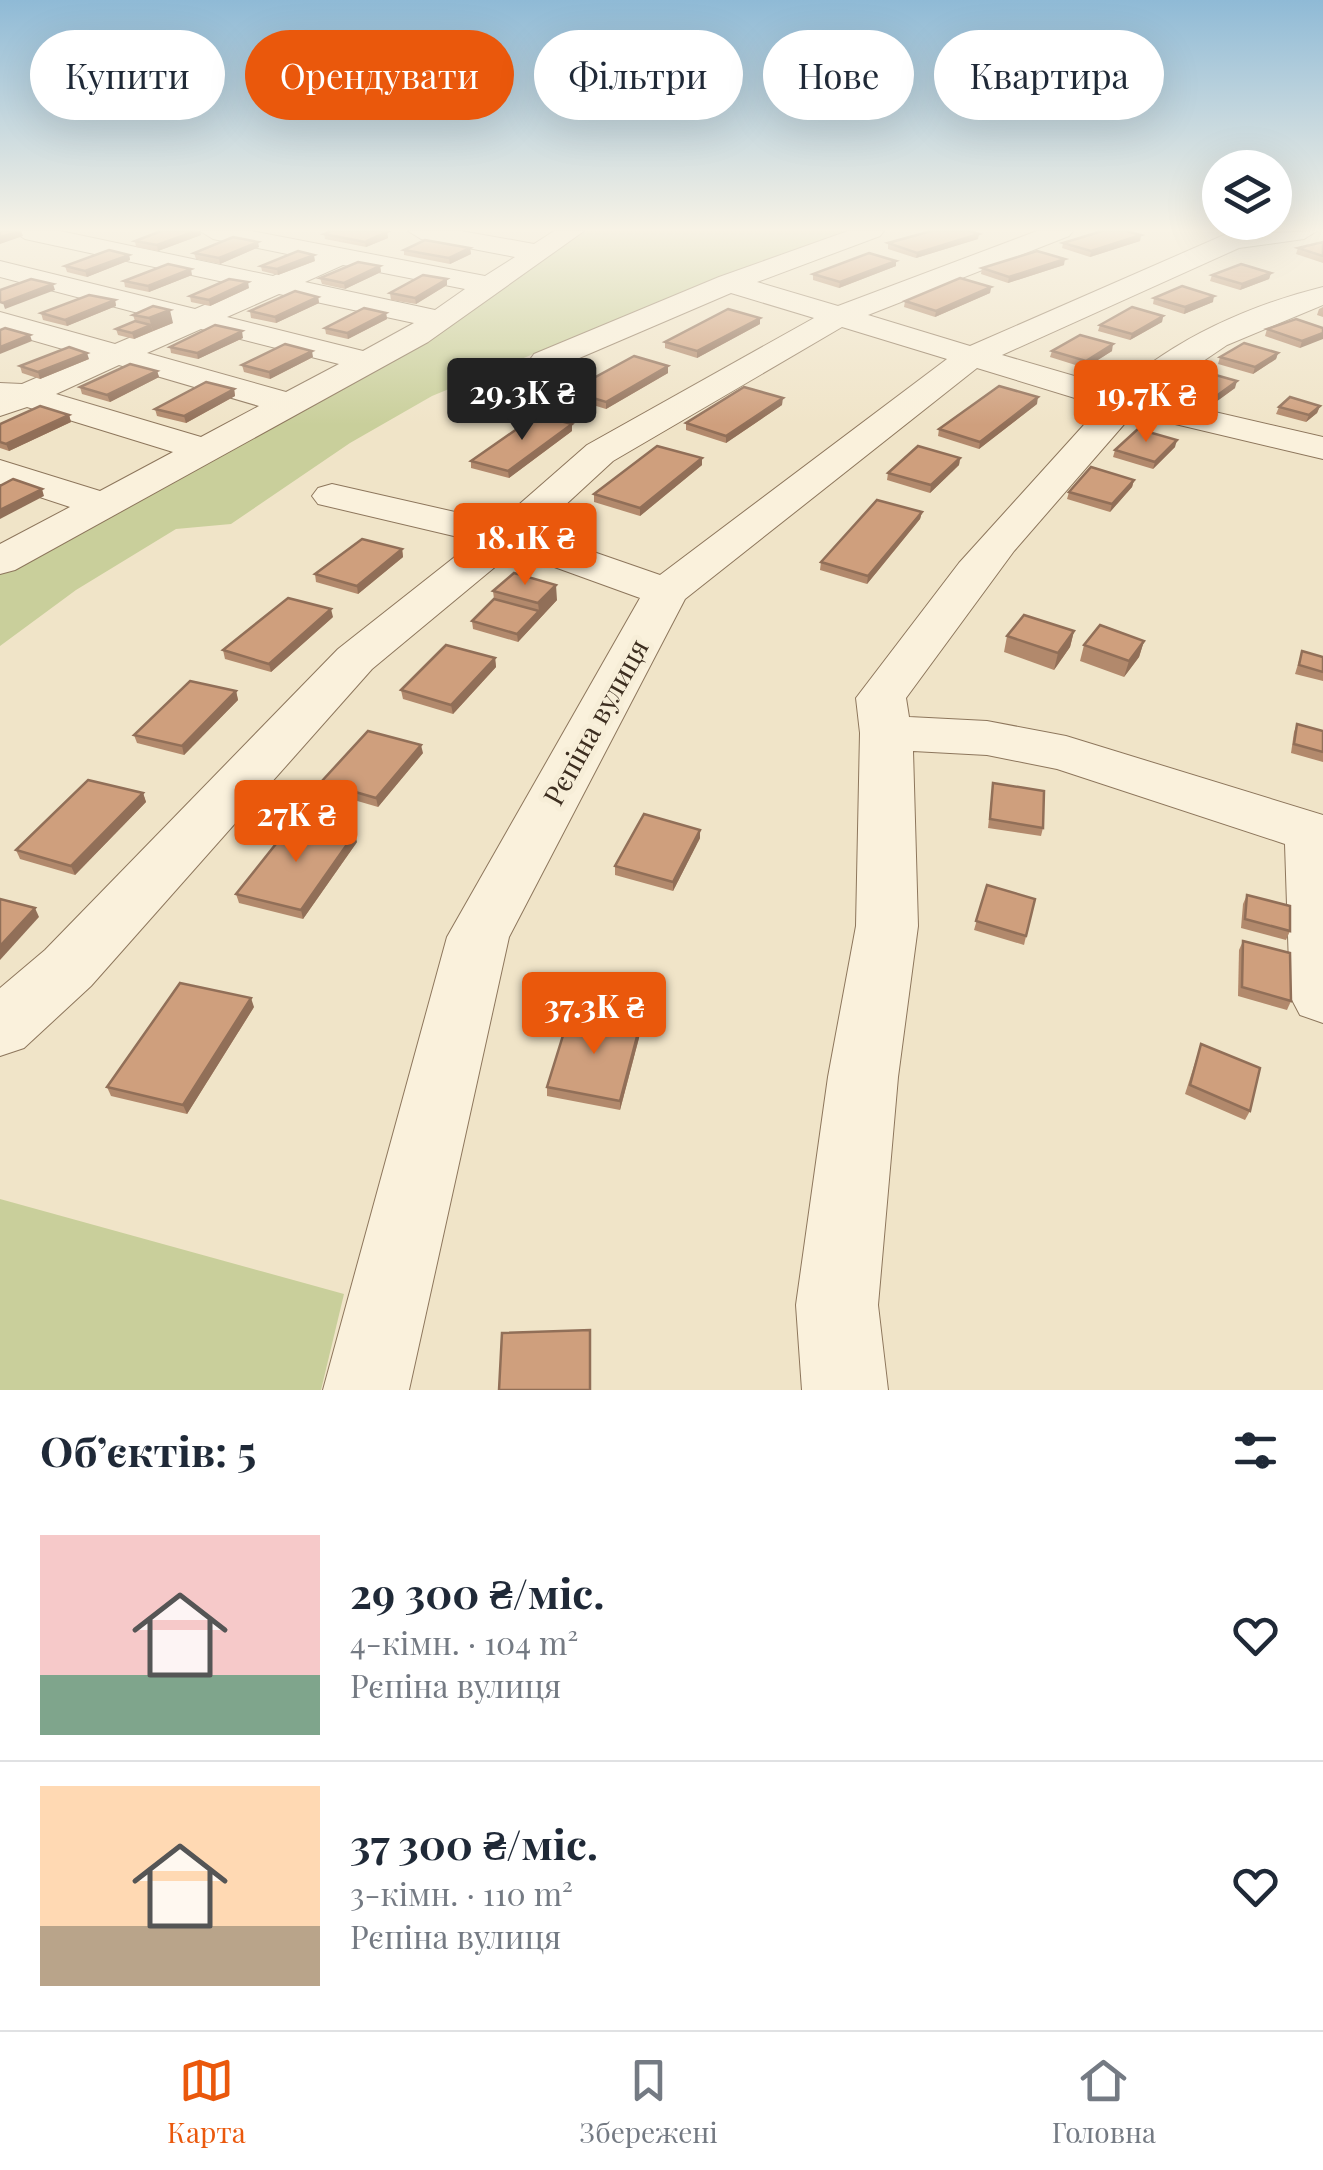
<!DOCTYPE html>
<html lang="uk">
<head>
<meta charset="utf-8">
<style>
	:root { --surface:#fff; --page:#f2f2f3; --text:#1f2937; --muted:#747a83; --line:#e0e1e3; --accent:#ea580c }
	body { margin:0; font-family:"Playfair Display",serif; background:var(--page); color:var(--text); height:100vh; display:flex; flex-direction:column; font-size:38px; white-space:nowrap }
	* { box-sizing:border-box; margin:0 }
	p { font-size:32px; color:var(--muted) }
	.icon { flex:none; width:55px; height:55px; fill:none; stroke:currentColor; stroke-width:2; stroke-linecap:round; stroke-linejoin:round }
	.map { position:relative; height:1390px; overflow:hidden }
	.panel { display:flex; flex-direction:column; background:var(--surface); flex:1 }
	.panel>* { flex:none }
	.top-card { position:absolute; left:30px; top:30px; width:1265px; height:90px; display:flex; gap:20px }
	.controls { position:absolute; left:1202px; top:150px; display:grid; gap:20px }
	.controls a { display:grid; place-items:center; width:90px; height:90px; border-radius:50%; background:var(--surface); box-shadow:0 10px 40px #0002; font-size:50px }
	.price { position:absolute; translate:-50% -85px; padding:0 22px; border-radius:10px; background:var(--accent); color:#fff; font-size:32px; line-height:65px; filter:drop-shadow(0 2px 5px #0008) }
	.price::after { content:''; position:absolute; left:50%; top:60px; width:30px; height:22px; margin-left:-15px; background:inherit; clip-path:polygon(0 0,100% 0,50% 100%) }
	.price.active { background:#222; color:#fff }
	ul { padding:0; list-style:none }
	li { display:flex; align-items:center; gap:30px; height:250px; padding:0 40px }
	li+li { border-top:2px solid var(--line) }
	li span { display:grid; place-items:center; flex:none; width:280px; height:200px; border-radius:0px; color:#555 }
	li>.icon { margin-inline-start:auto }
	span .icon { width:120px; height:120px; fill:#fffc; stroke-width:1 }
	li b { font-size:42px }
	h2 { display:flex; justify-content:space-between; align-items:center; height:120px; padding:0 40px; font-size:42px }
	.tag { padding:0 35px; border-radius:45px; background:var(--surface); box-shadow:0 10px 40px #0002; font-size:35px; line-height:90px }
	.tag.active { background:var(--accent); color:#fff }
	.tabs { display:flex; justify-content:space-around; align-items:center; height:140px; border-top:2px solid var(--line); background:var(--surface); font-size:28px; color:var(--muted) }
	.tabs a { display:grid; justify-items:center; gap:5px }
	.tabs .active { color:var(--accent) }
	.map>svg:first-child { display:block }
</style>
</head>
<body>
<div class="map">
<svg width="1323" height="1390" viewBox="0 0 1323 1390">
	<rect width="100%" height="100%" fill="#f0e4c8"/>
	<g fill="#c9cf9b">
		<path d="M587,231h262l-132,47 -285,118 -82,47 -119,81 -55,5 -100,61 -76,56v-97z"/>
		<path d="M0,1199l344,95 -23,96h-321z"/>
	</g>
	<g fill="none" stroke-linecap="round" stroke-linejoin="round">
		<g stroke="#8d765c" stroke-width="2">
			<g id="minor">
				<path d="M12,231h48l213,45 39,-17 -99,-20 -13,-8h51l234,45 30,-19 -94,-18 -13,-8h53l73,13 20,-13h30l-156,111 -413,228 -15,4v-30l70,-37 -70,-23v-24l100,31 73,-39 -146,-45 -27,9v-33l22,1 65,-28 -87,-25v-19l115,32 54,-23 -169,-44v-16l195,48 52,-22 -222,-48zM343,265l122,24 -30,21 -130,-28zM279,294l135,29 -51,28 -136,-34zM201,329l138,35 -53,28 -139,-39zM119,365l140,41 -58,31 -145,-43z"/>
				<path d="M848,231h36l-4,5 -123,46 81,24 199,-75h36l-4,5 -201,79 102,31 254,-111 93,-4 -13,8 -65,9 -237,107 117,34c55,-50 131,-84 204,-102v18l-96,40 -77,52 173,40v22l-190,-45 -119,137 -108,147 3,19 78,4 79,15 257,79v208l-23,-8 -10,-19 -5,-152 -228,-75 -70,-14 -74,-4 5,175 -20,151 -20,228 10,85h-86l-6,-85 32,-228 28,-151 4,-193 -4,-35 103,-135 142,-157 -124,-38 -292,231 -176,338 -100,453h-86l124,-453 193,-339 -127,-46 -141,117 -281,317 -67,62 -24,8v-68l45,-38 293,-301 137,-108 -157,-37 -6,-8 6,-8 14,-4 167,38 88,-77 227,-127 -83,-25 -175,75h-22l-5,-7 5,-7 185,-77zM842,327l105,32 -287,216 -124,-43 77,-71z"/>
			</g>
		</g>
		<use href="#minor" fill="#faf1dc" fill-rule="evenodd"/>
	</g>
	<g fill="#b2896c">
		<path d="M161,231h39l1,4 -43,16 -22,-4 -1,-6z"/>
		<path d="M387,232l1,6 -22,9 -41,-8 -1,-5z"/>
		<path d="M1141,235l-1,6 -50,16 -28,-9 1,-5z"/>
		<path d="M978,239l-62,19 -28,-9v-6z"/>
		<path d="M1323,242v21l-27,-9 2,-6z"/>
		<path d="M259,247l-39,17 -24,-5 -2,-6z"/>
		<path d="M470,248l1,6 -21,10 -46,-9v-5z"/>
		<path d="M129,255l1,5 -43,17 -20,-5 -2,-6z"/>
		<path d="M315,261l-37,14 -16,-4 -1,-5z"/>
		<path d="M1064,265l-56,18 -27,-9 1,-6z"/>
		<path d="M380,266l1,6 -36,17 -23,-5 -2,-6z"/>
		<path d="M896,266l-57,22 -26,-8v-6z"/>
		<path d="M1271,273l-2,6 -29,11 -30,-9 2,-6z"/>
		<path d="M192,275l-43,17 -24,-5 -1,-6z"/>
		<path d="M447,285l-31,19 -25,-4 -1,-7z"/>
		<path d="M991,287l-1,6 -55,24 -31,-10 1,-6z"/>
		<path d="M249,288l-39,18 -19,-4 -1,-6z"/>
		<path d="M318,297l1,6 -43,20 -25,-5 -1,-7z"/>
		<path d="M1154,298l59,4 -29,12 -31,-10z"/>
		<path d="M115,300l1,6 -49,20 -24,-6 -2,-7z"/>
		<path d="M1323,307v10l-6,-2 2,-6z"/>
		<path d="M386,313l1,6 -39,20 -22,-5 -1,-6z"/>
		<path d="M133,315l40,8 -39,16 -16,-4 -2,-6 19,-8z"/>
		<path d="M1163,316l-1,6 -32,18 -32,-9 2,-6z"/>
		<path d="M760,324l-63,34 -32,-10v-6z"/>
		<path d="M1323,328l-23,20 -35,-12 2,-7z"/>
		<path d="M243,338l-45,21 -27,-6 -1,-6z"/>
		<path d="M1052,351h60l-27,17 -35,-11z"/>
		<path d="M1278,353l-2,6 -23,15 -35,-10 2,-7z"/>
		<path d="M313,357l-43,22 -26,-7 -2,-7z"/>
		<path d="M89,359l-49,20 -18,-6 -2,-7z"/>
		<path d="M668,366v7l-62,36 -36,-11v-7z"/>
		<path d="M157,371l2,6 -49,25 -28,-8 -2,-7z"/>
		<path d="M1175,386l60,2 -22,16 -40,-12z"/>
		<path d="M234,389l1,7 -49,27 -29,-7 -2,-7z"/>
		<path d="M1037,404l-58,45 -41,-13 1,-7z"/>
		<path d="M782,405l-56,38 -40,-13v-7z"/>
		<path d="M1320,406l-3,7 -11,9 -30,-8 3,-7z"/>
		<path d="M69,415l2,7 -62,29 -9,-3v-24z"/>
		<path d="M572,431l-63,47 -38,-10v-7z"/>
		<path d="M1175,447l-22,22 -40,-12 2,-7z"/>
		<path d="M702,458v7l-62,51 -46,-14v-8z"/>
		<path d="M960,458l-1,7 -29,28 -43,-13 1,-7z"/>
		<path d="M1134,480l-2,7 -22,25 -43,-13 2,-7z"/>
		<path d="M922,512l-2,7 -53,65 -47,-14 1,-8z"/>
		<path d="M402,549l1,8 -45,37 -42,-12 -1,-8z"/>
		<path d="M493,591l64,9 -39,42 -45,-13 -1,-8 22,-22z"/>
		<path d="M333,617l-62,55 -46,-13 -2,-9z"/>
		<path d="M1074,631l-4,16 -16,23 -50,-18 3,-16z"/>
		<path d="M1144,641l-5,16 -15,20 -44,-16 4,-16z"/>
		<path d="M1302,651l21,6v24l-28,-7z"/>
		<path d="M495,658l1,9 -43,47 -50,-15 -2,-9z"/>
		<path d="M236,691l2,9 -54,55 -47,-12 -3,-8z"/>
		<path d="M1297,724l26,7v31l-32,-9 3,-21z"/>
		<path d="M423,753l-45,54 -55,-16 -2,-9z"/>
		<path d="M993,783l50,45 -2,8 -53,-8z"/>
		<path d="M143,793l3,9 -71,73 -55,-16 -4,-9z"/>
		<path d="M700,830v8l-27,53 -58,-16v-9z"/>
		<path d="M357,842l-54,77 -64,-16 -3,-9z"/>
		<path d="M987,885l48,14 -11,46 -50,-15z"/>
		<path d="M1247,895l43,36 -4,9 -45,-12 2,-24z"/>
		<path d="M1243,941l48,60 -4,9 -49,-14 1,-46z"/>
		<path d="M254,1007l-67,107 -76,-18 -4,-9z"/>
		<path d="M640,1025v9l-20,76 -73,-14v-9z"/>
		<path d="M1201,1044l49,67 -5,9 -60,-26z"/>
	</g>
	<g fill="#916f58">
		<path d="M21,231l2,5 -23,8v-7z"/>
		<path d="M196,231h4l1,4 -43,16 -1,-6z"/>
		<path d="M387,232l1,6 -22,9 -1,-5z"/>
		<path d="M979,234l-1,5 -62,19 1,-5z"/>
		<path d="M1141,235l-1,6 -50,16 1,-6z"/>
		<path d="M258,242l1,5 -39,17 -1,-6z"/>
		<path d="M470,248l1,6 -21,10 -1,-6z"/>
		<path d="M129,255l1,5 -43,17 -2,-6z"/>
		<path d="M314,255l1,6 -37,14 -1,-6z"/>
		<path d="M1065,259l-1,6 -56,18 1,-6z"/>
		<path d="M896,261v5l-57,22 1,-6z"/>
		<path d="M380,266l1,6 -36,17 -1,-6z"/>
		<path d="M191,269l1,6 -43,17 -1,-6z"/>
		<path d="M1271,273l-2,6 -29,11 2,-6z"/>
		<path d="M447,279v6l-31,19 -1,-6z"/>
		<path d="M248,282l1,6 -39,18 -1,-6z"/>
		<path d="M53,284l2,6 -50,19 -2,-6z"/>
		<path d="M991,287l-1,6 -55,24 1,-6z"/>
		<path d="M1214,296l-1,6 -29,12 1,-7z"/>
		<path d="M318,297l1,6 -43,20 -1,-6z"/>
		<path d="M115,300l1,6 -49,20 -2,-6z"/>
		<path d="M170,310l3,13 -20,8 -4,-13z"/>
		<path d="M386,313l1,6 -39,20 -1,-6z"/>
		<path d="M1163,316l-1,6 -32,18 2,-6z"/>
		<path d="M760,318v6l-63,34v-7z"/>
		<path d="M151,325l2,6 -19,8 -2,-6z"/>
		<path d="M242,331l1,7 -45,21 -1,-6z"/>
		<path d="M1323,333v6l-23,9 2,-7z"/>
		<path d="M30,335l2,6 -32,13v-7z"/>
		<path d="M1113,344l-1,7 -27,17 1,-7z"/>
		<path d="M312,351l1,6 -43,22 -1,-7z"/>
		<path d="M87,353l2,6 -49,20 -2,-7z"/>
		<path d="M1278,353l-2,6 -23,15 2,-7z"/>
		<path d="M668,366v7l-62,36v-7z"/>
		<path d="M157,371l2,6 -49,25 -3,-7z"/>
		<path d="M1237,381l-2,7 -22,16 2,-7z"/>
		<path d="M234,389l1,7 -49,27 -2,-7z"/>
		<path d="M1038,397l-1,7 -58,45 1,-7z"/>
		<path d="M783,398l-1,7 -56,38v-7z"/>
		<path d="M1320,406l-3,7 -11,9 3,-7z"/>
		<path d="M69,415l2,7 -62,29 -3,-7z"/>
		<path d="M572,424v7l-63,47 -1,-7z"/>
		<path d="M1177,440l-2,7 -22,22 2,-7z"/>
		<path d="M702,458v7l-62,51v-8z"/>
		<path d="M960,458l-1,7 -29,28 1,-8z"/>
		<path d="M1134,480l-2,7 -22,25 2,-8z"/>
		<path d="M42,489l2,7 -44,23v-9z"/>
		<path d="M922,512l-2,7 -53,65 1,-8z"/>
		<path d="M402,549l1,8 -45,37 -1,-8z"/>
		<path d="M556,585l1,15 -39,42 -1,-8 22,-23 -1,-8z"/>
		<path d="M331,609l2,8 -62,55 -2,-8z"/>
		<path d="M1074,631l-4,16 -16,23 4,-17z"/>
		<path d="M1144,641l-5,16 -15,20 5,-16z"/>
		<path d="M495,658l1,9 -43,47 -2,-9z"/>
		<path d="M236,691l2,9 -54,55 -2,-9z"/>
		<path d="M421,745l2,8 -45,54 -2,-9z"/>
		<path d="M143,793l3,9 -71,73 -4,-9z"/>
		<path d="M700,830v8l-27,53v-9z"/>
		<path d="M355,833l2,9 -54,77 -2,-9z"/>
		<path d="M35,908l4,9 -39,43v-14z"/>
		<path d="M251,998l3,9 -67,107 -4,-9z"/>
		<path d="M640,1025v9l-20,76v-9z"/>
	</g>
	<g fill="#cf9f7d" stroke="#916f58" stroke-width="2.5">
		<path d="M0,231h21l-21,6z"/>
		<path d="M161,231h35l-39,14 -22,-4z"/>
		<path d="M331,231h46l10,1 -22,10 -41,-8z"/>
		<path d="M931,231h39l9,3 -62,19 -29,-10z"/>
		<path d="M1102,231h24l15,4 -50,16 -28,-8z"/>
		<path d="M233,237l25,5 -39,16 -25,-5z"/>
		<path d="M425,240l45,8 -21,10 -45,-8z"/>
		<path d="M1323,242v14l-25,-8z"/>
		<path d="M109,250l20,5 -44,16 -20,-5z"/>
		<path d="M298,251l16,4 -37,14 -16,-3z"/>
		<path d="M1037,251l28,8 -56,18 -27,-9z"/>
		<path d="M869,253l27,8 -56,21 -27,-8z"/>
		<path d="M358,262l22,4 -36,17 -24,-5z"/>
		<path d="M168,264l23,5 -43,17 -24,-5z"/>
		<path d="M1241,264l30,9 -29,11 -30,-9z"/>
		<path d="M423,275l24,4 -32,19 -25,-5z"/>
		<path d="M960,278l31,9 -55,24 -31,-10z"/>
		<path d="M31,279l22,5 -50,19 -3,-1v-12z"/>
		<path d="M229,279l19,3 -39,18 -19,-4z"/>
		<path d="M1182,286l32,10 -29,11 -31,-9z"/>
		<path d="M295,291l23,6 -43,20 -25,-6z"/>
		<path d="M89,295l26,5 -50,20 -24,-7z"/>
		<path d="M153,306l17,4 -21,8 -16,-3z"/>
		<path d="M1132,307l31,9 -31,18 -32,-9z"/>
		<path d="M364,308l22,5 -39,20 -22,-5z"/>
		<path d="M728,309l32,9 -63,33 -32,-9z"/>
		<path d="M1296,319l27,9v5l-21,8 -35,-12z"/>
		<path d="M135,321l16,4 -19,8 -16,-4z"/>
		<path d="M215,325l27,6 -45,22 -27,-6z"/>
		<path d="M5,328l25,7 -30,12v-17z"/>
		<path d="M1080,335l33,9 -27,17 -34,-10z"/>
		<path d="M1244,343l34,10 -23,14 -35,-10z"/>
		<path d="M285,344l27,7 -43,21 -27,-7z"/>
		<path d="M69,347l18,6 -49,19 -18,-6z"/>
		<path d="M634,356l34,10 -62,36 -36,-11z"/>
		<path d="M130,364l27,7 -50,24 -27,-8z"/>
		<path d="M1198,370l39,11 -22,16 -40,-11z"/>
		<path d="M206,382l28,7 -50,27 -29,-7z"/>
		<path d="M999,386l39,11 -58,45 -41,-13z"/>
		<path d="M744,387l39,11 -57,38 -40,-13z"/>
		<path d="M1290,397l30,9 -11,9 -30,-8z"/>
		<path d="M40,406l29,9 -63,29 -6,-2v-18z"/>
		<path d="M537,415l35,9 -64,47 -37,-10z"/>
		<path d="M1138,429l39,11 -22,22 -40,-12z"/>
		<path d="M657,446l45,12 -62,50 -46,-14z"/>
		<path d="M918,446l42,12 -29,27 -43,-12z"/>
		<path d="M1091,467l43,13 -22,24 -43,-12z"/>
		<path d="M13,479l29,10 -42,21v-24z"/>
		<path d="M877,500l45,12 -54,64 -47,-14z"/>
		<path d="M362,539l40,10 -45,37 -42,-12z"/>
		<path d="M514,573l42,12 -18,18 -45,-12z"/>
		<path d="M288,598l43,11 -62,55 -46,-14z"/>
		<path d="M494,599l45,12 -22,23 -45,-13z"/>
		<path d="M1024,615l50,16 -16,22 -51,-17z"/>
		<path d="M1100,625l44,16 -15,20 -45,-16z"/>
		<path d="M446,645l49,13 -44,47 -50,-15z"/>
		<path d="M1302,651l21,6v15l-24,-7z"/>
		<path d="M190,681l46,10 -54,55 -48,-11z"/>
		<path d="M1297,724l26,7v21l-29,-8z"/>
		<path d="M368,731l53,14 -45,53 -55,-16z"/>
		<path d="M88,780l55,13 -72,73 -55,-16z"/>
		<path d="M993,783l51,8 -1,37 -53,-9z"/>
		<path d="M644,814l56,16 -27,52 -58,-16z"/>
		<path d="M295,820l60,13 -54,77 -65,-16z"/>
		<path d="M987,885l48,14 -9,37 -50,-15z"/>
		<path d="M1247,895l43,11v25l-45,-12z"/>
		<path d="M0,899l35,9 -35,38z"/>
		<path d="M1243,941l47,12 1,48 -49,-14z"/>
		<path d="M180,983l71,15 -68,107 -76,-18z"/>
		<path d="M570,1013l70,12 -20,76 -73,-14z"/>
		<path d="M1201,1044l59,24 -10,43 -60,-26z"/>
		<path d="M590,1330v60h-91l3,-57z"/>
	</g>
	<linearGradient id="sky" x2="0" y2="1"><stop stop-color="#8fbad6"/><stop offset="0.54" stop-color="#f8f3e6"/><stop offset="1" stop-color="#f8f3e6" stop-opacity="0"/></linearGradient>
	<rect width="1323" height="425" fill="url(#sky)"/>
	<g text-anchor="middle" stroke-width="10" stroke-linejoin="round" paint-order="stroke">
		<g font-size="28" fill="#3d2e20" stroke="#f7eed8">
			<text transform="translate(596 722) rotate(-61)" y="10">Рєпіна вулиця</text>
		</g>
	</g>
</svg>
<div class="controls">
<a><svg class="icon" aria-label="layers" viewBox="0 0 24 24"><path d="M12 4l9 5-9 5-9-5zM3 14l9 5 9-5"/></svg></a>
</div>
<b class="price active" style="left:522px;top:443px">29.3K ₴</b>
<b class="price" style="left:1146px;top:445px">19.7K ₴</b>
<b class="price" style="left:525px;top:588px">18.1K ₴</b>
<b class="price" style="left:296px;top:865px">27K ₴</b>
<b class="price" style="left:594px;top:1057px">37.3K ₴</b>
<div class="top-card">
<a class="tag">Купити</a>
<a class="tag active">Орендувати</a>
<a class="tag">Фільтри</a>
<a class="tag">Нове</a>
<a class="tag">Квартира</a>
</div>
</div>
<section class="panel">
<h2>Об’єктів: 5<svg class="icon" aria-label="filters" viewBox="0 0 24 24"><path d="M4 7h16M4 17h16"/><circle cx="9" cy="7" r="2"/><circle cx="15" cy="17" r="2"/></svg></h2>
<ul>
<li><span style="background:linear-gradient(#f6c9c9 70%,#7fa58c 0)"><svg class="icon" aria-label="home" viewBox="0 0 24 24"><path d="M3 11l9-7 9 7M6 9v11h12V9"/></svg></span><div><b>29 300 ₴/міс.</b><p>4-кімн. · 104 m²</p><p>Рєпіна вулиця</p></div><svg class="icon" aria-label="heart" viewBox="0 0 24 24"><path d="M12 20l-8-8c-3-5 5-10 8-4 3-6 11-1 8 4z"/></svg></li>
<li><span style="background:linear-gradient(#ffd9b3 70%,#b9a48a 0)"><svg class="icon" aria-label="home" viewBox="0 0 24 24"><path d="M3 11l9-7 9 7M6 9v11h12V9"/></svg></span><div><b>37 300 ₴/міс.</b><p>3-кімн. · 110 m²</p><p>Рєпіна вулиця</p></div><svg class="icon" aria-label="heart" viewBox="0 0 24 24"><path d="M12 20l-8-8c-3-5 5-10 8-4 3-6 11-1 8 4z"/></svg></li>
</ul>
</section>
<nav class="tabs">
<a class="active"><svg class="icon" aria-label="map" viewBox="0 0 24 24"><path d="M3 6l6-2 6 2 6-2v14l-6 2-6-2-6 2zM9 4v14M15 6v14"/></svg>Карта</a>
<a><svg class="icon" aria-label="saved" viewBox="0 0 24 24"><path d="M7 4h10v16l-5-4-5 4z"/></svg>Збережені</a>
<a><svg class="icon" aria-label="home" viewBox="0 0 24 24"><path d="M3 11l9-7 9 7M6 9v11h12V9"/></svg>Головна</a>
</nav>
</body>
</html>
